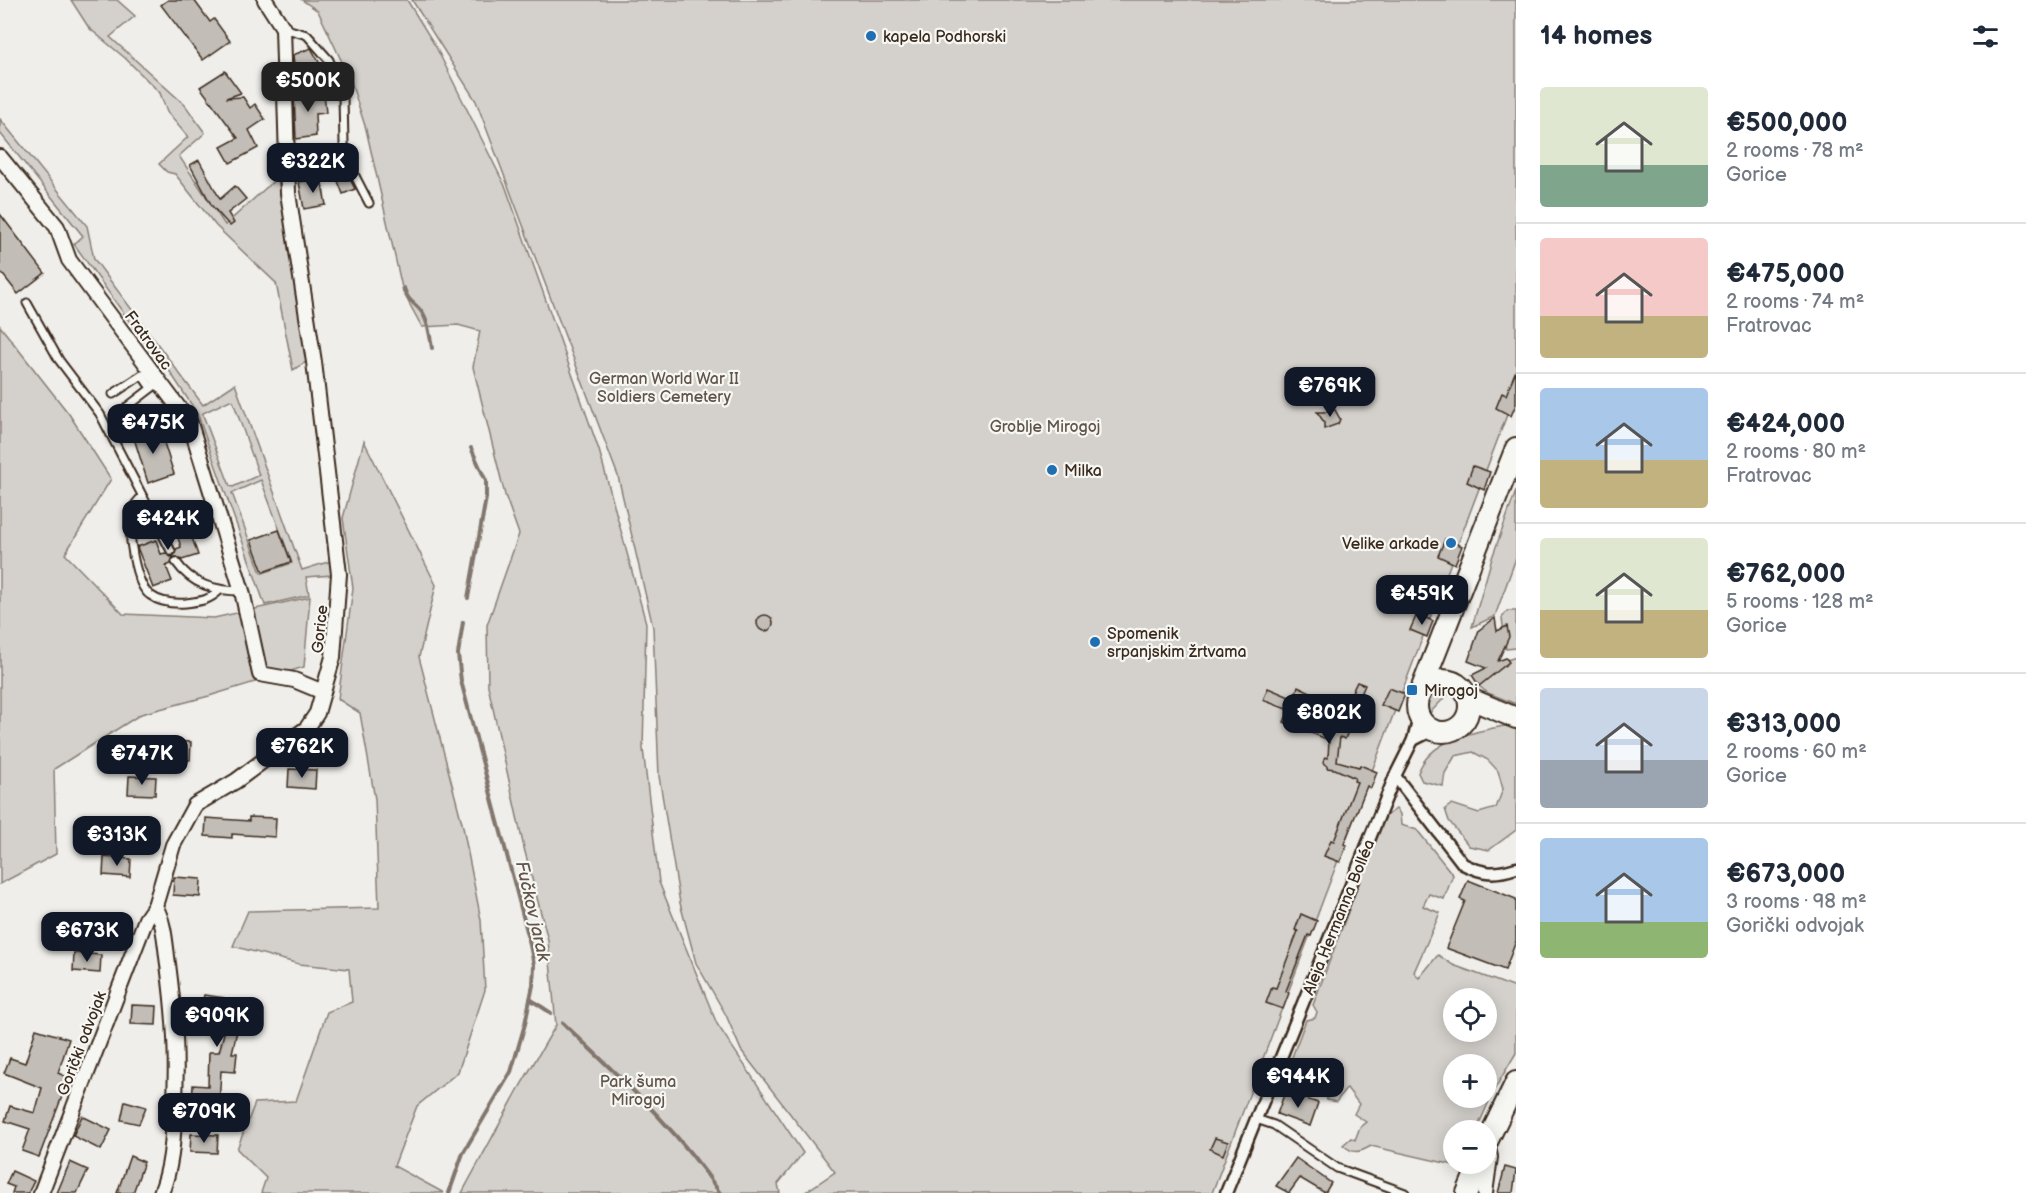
<!DOCTYPE html>
<html lang="en">
<head>
<meta charset="utf-8">
<style>
	:root { --surface:#fff; --page:#f2f2f3; --text:#1f2937; --muted:#747a83; --line:#e0e1e3; --accent:#111827 }
	body { margin:0; font-family:"Balsamiq Sans",sans-serif; background:var(--page); color:var(--text); height:100vh; display:flex; flex-direction:column; font-size:22px; white-space:nowrap }
	* { box-sizing:border-box; margin:0 }
	p { font-size:20px; color:var(--muted) }
	.icon { flex:none; width:33px; height:33px; fill:none; stroke:currentColor; stroke-width:2; stroke-linecap:round; stroke-linejoin:round }
	.map { position:relative; flex:1; overflow:hidden }
	.panel { display:flex; flex-direction:column; background:var(--surface); width:510px }
	.panel>* { flex:none }
	.tools { position:absolute; left:1443px; top:988px; display:grid; gap:12px }
	.tools a { display:grid; place-items:center; width:54px; height:54px; border-radius:50%; background:var(--surface); box-shadow:0 3px 15px #0003; font-size:30px }
	.price { position:absolute; translate:-50% -51px; padding:0 14px; border-radius:12px; background:var(--accent); color:#fff; font-size:20px; line-height:39px; filter:drop-shadow(0 2px 3px #0008) }
	.price::after { content:''; position:absolute; left:50%; top:36px; width:18px; height:14px; margin-left:-9px; background:inherit; clip-path:polygon(0 0,100% 0,50% 100%) }
	.price.active { background:#222; color:#fff }
	ul { padding:0; list-style:none }
	li { display:flex; align-items:center; gap:18px; height:150px; padding:0 24px }
	li+li { border-top:2px solid var(--line) }
	li span { display:grid; place-items:center; flex:none; width:168px; height:120px; border-radius:6px; color:#555 }
	li>.icon { margin-inline-start:auto }
	span .icon { width:72px; height:72px; fill:#fffc; stroke-width:1 }
	li b { font-size:26px }
	h2 { display:flex; justify-content:space-between; align-items:center; height:72px; padding:0 24px; font-size:26px }
	main { display:flex; flex:1; min-height:0 }
	.map>svg:first-child { display:block }
</style>
</head>
<body>
<main>
<div class="map">
<svg width="1516" height="1193" viewBox="0 0 1516 1193">
	<rect width="100%" height="100%" fill="#efeeea"/>
	<filter id="ink" filterUnits="userSpaceOnUse"><feTurbulence type="fractalNoise" baseFrequency=".0167" numOctaves="2"/><feDisplacementMap in="SourceGraphic" scale="12" xChannelSelector="R" yChannelSelector="G"/><feConvolveMatrix kernelMatrix="1 2 1 2 8 2 1 2 1" color-interpolation-filters="sRGB"/></filter>
	<g filter="url(#ink)">
		<g fill="#d4d1cc" stroke="#887e75" stroke-width="1.5" fill-rule="evenodd">
			<path d="M71,0h46l18,16 -25,21 75,68 20,28 -26,23 46,69 53,-48 28,185 -13,8 -17,-87 -60,-57 -41,-52 -8,-2 -8,-8 29,-27 -21,-25 -7,-19 -35,-35 -36,-30z"/>
			<path d="M302,0h105l29,47 70,141 93,262 47,173 -3,126 16,133 58,142 86,129 -25,31 2,9h-318l56,-103 38,-65 -8,-85 -24,-92 -36,-162 -1,-61 32,-91 -14,-39 -32,-128 7,-36 -22,-6 -36,2 -19,-35 -37,-163 -16,-50 -32,-68z"/>
			<path d="M412,0h1104v391l-304,802h-408l31,-21 -94,-122 -15,-35 -30,-52 -16,-60 -21,-127 -6,-149 -35,-151 -142,-375z"/>
			<path d="M0,119l87,107 7,33 109,146 32,-21 67,186 29,-9 1,14 -26,2 3,18 -44,10 -68,-192 -34,-52 -21,-22 -68,-95 9,-8 -83,-103zM230,400l3,1 26,74 -26,12 -3,-1 -27,-71v-2zM261,480l31,83 -29,10h-2l-29,-80z"/>
			<path d="M0,326l69,88 42,65 -46,75 58,60 91,4 96,-21 -6,70 -95,29 -68,18 -87,55 2,85 -56,30z"/>
			<path d="M364,441l72,144 -17,72 44,170 18,93 4,70 -27,82 -41,34 -23,60 50,27h-183l5,-15 -29,-29 18,-46 41,-2 31,-89 25,-10 -3,-33 -50,-5 -66,-18 15,-35 131,-3 -4,-109 -15,-86 -22,-14 15,-111 -10,-70z"/>
			<path d="M1516,491v67l-21,58 -23,11 20,-69z"/>
			<path d="M1507,611h9v37l-10,1 -4,-31z"/>
			<path d="M1516,657v47l-28,-11 -9,-7 13,-11 9,-13z"/>
			<path d="M1445,686l10,5 -10,6 -18,19 -3,-13 7,-13z"/>
			<path d="M1504,726l12,1v103l-27,20 -20,-4 -20,-25 -4,-12 7,-5 27,9 17,-5 7,-19 -5,-18 -10,-11 -15,-8 -18,4 -10,17 -2,13 -21,-5 -4,-8c12,-34 55,-41 86,-47z"/>
			<path d="M1396,809l4,5 1,11 16,5 36,45 -9,24 -15,-5 -6,12 17,7 -26,59 5,6 19,-23 15,10 63,23v65l-22,37 -18,41h-22v33h8l-2,5 -6,-4 -83,-19c-12,7 -18,8 -28,-1l8,-7 4,2 5,-13 6,-5 -12,-8 5,-10 -12,-16 -11,14 -9,-2 -2,-10 8,-7 1,-8 -4,-4 -8,2 -1,6c-13,7 -25,12 -38,2l23,-61 9,-2 2,-6 -4,-7 66,-175 7,-14zM1454,999h32v33h-32zM1454,1065h32v33h-32z"/>
		</g>
		<g fill="none" stroke-linecap="round" stroke-linejoin="round">
			<g stroke="#81766d" stroke-width="4">
				<path d="M404,288c4,14 9,13 17,23 7,9 9,25 11,37"/>
				<path d="M468,598l18,-100v-17l-15,-33"/>
				<path d="M530,999l21,14"/>
				<path d="M563,1023c57,55 113,104 157,170"/>
				<path d="M449,1193l14,-40 48,-81 14,-48 8,-39 1,-20 -6,-30 -67,-254 -3,-27 5,-32"/>
			</g>
		</g>
		<g fill="#c2bdb7" stroke="#3b2a1e" stroke-width="1.5">
			<path d="M168,0h26l16,22 4,-3 16,22 -27,19 -42,-55z"/>
			<path d="M311,48l9,16 -25,9 -2,-18z"/>
			<path d="M225,71l16,22 -15,5 17,-1 7,11 5,-4 10,15 -16,11 9,18 -28,15 -9,-16 17,-9 -38,-51z"/>
			<path d="M324,93l2,20 -11,1 1,22 -20,3 -2,-45z"/>
			<path d="M199,160l21,39 15,-13 11,13 -18,14 6,10 -4,3 -18,-20 -22,-41z"/>
			<path d="M349,177l6,12 -12,5 -5,-13z"/>
			<path d="M321,178l5,27 -22,4 -5,-27z"/>
			<path d="M0,214l45,59 -27,21 -18,-23z"/>
			<path d="M1516,370v34l-5,12 -15,-8 6,-15 4,2z"/>
			<path d="M1330,409l5,1 5,9 -2,5 -14,5v-7l-7,-10h10z"/>
			<path d="M159,427l15,47 -26,9 -15,-48z"/>
			<path d="M1473,466l17,6 -6,18 -17,-8z"/>
			<path d="M181,506l17,49 -16,5 -5,-3h-4l-2,7 -5,2 6,15 -19,7 -16,-41 19,-7 5,14 4,-1 6,4 4,-3 1,-5 5,-2 -12,-37z"/>
			<path d="M279,530l12,32 -28,10 -12,-32z"/>
			<path d="M1445,539l17,7 -7,18 -17,-8z"/>
			<path d="M1417,614l16,7 -6,16 -17,-7z"/>
			<circle cx="765" cy="623" r="8"/>
			<path d="M1495,618l2,13 10,-5 2,11 -11,24 8,-3 3,4 -30,24 -7,-11 14,-7 -18,-7 11,-31z"/>
			<path d="M1357,682l8,3 -15,35 2,1 -7,18 -5,-2 -3,24 22,6 1,-2 17,7 -6,16 -4,-2 -23,58 3,1 -7,17 -16,-6 7,-16 3,1 23,-59 -3,-1 1,-3 -20,-9 -8,-1v-2l-4,-3 2,-6 3,1 1,-18 -45,-18 5,-12 -26,-10 5,-12 26,11 4,-13 46,22z"/>
			<path d="M1389,688l16,6 -7,18 -17,-7z"/>
			<path d="M164,741l27,1 -1,18 -27,-1z"/>
			<path d="M289,769l27,1 -1,19 -27,-2z"/>
			<path d="M129,776l27,1 -1,18 -27,-1z"/>
			<path d="M249,817l27,1 -1,19 -43,-3v4l-27,-2 1,-18 43,3z"/>
			<path d="M104,857l27,2 -1,18 -27,-2z"/>
			<path d="M174,877l27,2 -1,18 -27,-2z"/>
			<path d="M1468,880l48,19v42l-11,29 -59,-22 19,-47 -5,-2z"/>
			<path d="M1301,914l16,7 -6,15 -3,-1 -22,56 3,2 -6,16 -17,-6 6,-16 4,1 22,-57 -3,-1z"/>
			<path d="M95,920l27,2 -1,18 -27,-2z"/>
			<path d="M74,953l27,2 -1,18 -27,-2z"/>
			<path d="M204,995l20,3 -2,11 19,4 -9,40h5l-2,19 -14,-1 -2,34 -27,-2 1,-18 15,1 1,-34h10l5,-19 -7,-1 2,-6 -21,-5v-3l-4,-2 3,-14 5,1z"/>
			<path d="M132,1005l25,1 -1,19 -25,-1z"/>
			<path d="M36,1029l33,10 -11,34 11,5 -30,79 -17,-6 8,-22 -25,-8 5,-15 25,7 7,-25 -38,-15 6,-15 15,5z"/>
			<path d="M1285,1092l33,11 -8,23 -33,-12z"/>
			<path d="M125,1101l21,6 -7,17 -18,-4z"/>
			<path d="M82,1116l29,14 -10,20 -28,-14z"/>
			<path d="M191,1134l27,1 -1,18 -27,-1z"/>
			<path d="M1215,1138l13,4 -5,13 -13,-6z"/>
			<path d="M130,1156l14,6 -11,31h-16z"/>
			<path d="M1296,1158l35,25 -6,10 -25,-15 -11,15 -13,-7z"/>
			<path d="M70,1162l18,8 -11,23h-20z"/>
			<path d="M1505,1167l11,3 -3,23h-15z"/>
			<path d="M12,1171l22,10 -6,12h-16l2,-6 -8,-3z"/>
		</g>
		<g fill="none" stroke-linecap="round" stroke-linejoin="round">
			<g stroke="#3b2a1e" stroke-width="11">
				<g id="service">
					<path d="M283,28l24,7 22,25 14,37 1,47 10,30 15,29"/>
					<path d="M27,303l32,57 41,54 71,137"/>
					<path d="M113,394l29,-19 9,13"/>
					<path d="M123,410l30,-23"/>
					<path d="M142,497c-5,4 -8,8 -10,15 -6,16 3,73 18,83 11,8 23,9 36,8 15,-2 22,-2 33,-12"/>
					<path d="M176,562c16,23 39,29 66,29"/>
					<path d="M1256,1119l18,6 63,43 68,25"/>
				</g>
			</g>
			<g stroke="#3b2a1e" stroke-width="15">
				<g id="pedestrian">
					<path d="M1413,740l20,-10"/>
					<path d="M1395,776l68,88c20,10 32,11 53,4"/>
					<path d="M1226,1193l169,-417 18,-36 6,-23"/>
				</g>
			</g>
			<g stroke="#3b2a1e" stroke-width="18">
				<g id="minor">
					<path d="M0,157l57,70 12,33 121,163 52,168 18,83 34,6 29,12"/>
					<path d="M41,1193l105,-274 9,-13"/>
					<path d="M161,1193c10,-24 12,-51 13,-77 4,-54 1,-98 -6,-152 -3,-20 -3,-40 -13,-58l18,-61 22,-40 41,-24 71,-53 10,-15 16,-56 6,-83 -25,-212 -26,-169 -5,-165 -18,-28"/>
					<path d="M1485,1193l5,-36 -3,-14"/>
				</g>
			</g>
			<g stroke="#3b2a1e" stroke-width="24">
				<g id="secondary">
					<circle cx="1443" cy="706" r="26"/>
					<path d="M1419,695l97,-247"/>
					<path d="M1468,698l48,20"/>
					<path d="M1486,1144l30,-62"/>
					<path d="M1467,1193l12,-29"/>
				</g>
			</g>
			<use href="#service" stroke="#f6f6f2" stroke-width="7"/>
			<use href="#pedestrian" stroke="#f6f6f2" stroke-width="10"/>
			<use href="#minor" stroke="#f6f6f2" stroke-width="14"/>
			<use href="#secondary" stroke="#f6f6f2" stroke-width="20"/>
		</g>
	</g>
	<g fill="#1f6fb2" stroke="#f6f6f2" stroke-width="2">
		<circle cx="871" cy="36" r="6"/>
		<circle cx="1052" cy="470" r="6"/>
		<circle cx="1451" cy="543" r="6"/>
		<circle cx="1095" cy="642" r="6"/>
		<rect x="1406" y="684" width="12" height="12" rx="3"/>
	</g>
	<g text-anchor="middle" stroke-width="4.5" stroke-linejoin="round" paint-order="stroke">
		<g font-size="16" fill="#3b2a1e" stroke="#f6f6f2" text-anchor="start">
			<text x="883" y="42">kapela Podhorski</text>
			<text x="1064" y="476">Milka</text>
			<text x="1439" y="549" text-anchor="end">Velike arkade</text>
			<text x="1107" y="639">Spomenik<tspan x="1107" dy="18">srpanjskim žrtvama</tspan></text>
			<text x="1424" y="696">Mirogoj</text>
		</g>
		<g font-size="16" fill="#3b2a1e" stroke="#f6f6f2">
			<text transform="translate(149 340) rotate(54)" y="6">Fratrovac</text>
			<text transform="translate(319 629) rotate(-84)" y="6">Gorice</text>
			<text transform="translate(1338 917) rotate(-68)" y="6">Aleja Hermanna Bolléa</text>
			<text transform="translate(81 1043) rotate(-69)" y="6">Gorički odvojak</text>
		</g>
		<g font-size="16" fill="#61544a" stroke="#f6f6f2">
			<text x="664" y="384">German World War II<tspan x="664" dy="18">Soldiers Cemetery</tspan></text>
			<text x="1045" y="432">Groblje Mirogoj</text>
			<text x="638" y="1087">Park šuma<tspan x="638" dy="18">Mirogoj</tspan></text>
		</g>
		<g font-size="18" font-style="italic" fill="#64564c" stroke="#f6f6f2">
			<text transform="translate(533 911) rotate(77)" y="6">Fučkov jarak</text>
		</g>
	</g>
</svg>
<div class="tools">
<a><svg class="icon" aria-label="locate" viewBox="0 0 24 24"><circle cx="12" cy="12" r="6"/><path d="M12 2v4M12 18v4M2 12h4M18 12h4"/></svg></a>
<a>+</a>
<a>−</a>
</div>
<b class="price active" style="left:308px;top:113px">€500K</b>
<b class="price" style="left:313px;top:194px">€322K</b>
<b class="price" style="left:1330px;top:418px">€769K</b>
<b class="price" style="left:153px;top:455px">€475K</b>
<b class="price" style="left:168px;top:551px">€424K</b>
<b class="price" style="left:1422px;top:626px">€459K</b>
<b class="price" style="left:1329px;top:745px">€802K</b>
<b class="price" style="left:302px;top:779px">€762K</b>
<b class="price" style="left:142px;top:786px">€747K</b>
<b class="price" style="left:117px;top:867px">€313K</b>
<b class="price" style="left:87px;top:963px">€673K</b>
<b class="price" style="left:217px;top:1048px">€909K</b>
<b class="price" style="left:1298px;top:1109px">€944K</b>
<b class="price" style="left:204px;top:1144px">€709K</b>
</div>
<section class="panel">
<h2>14 homes<svg class="icon" aria-label="filters" viewBox="0 0 24 24"><path d="M4 7h16M4 17h16"/><circle cx="9" cy="7" r="2"/><circle cx="15" cy="17" r="2"/></svg></h2>
<ul>
<li><span style="background:linear-gradient(#dfe7d0 65%,#7fa58c 0)"><svg class="icon" aria-label="home" viewBox="0 0 24 24"><path d="M3 11l9-7 9 7M6 9v11h12V9"/></svg></span><div><b>€500,000</b><p>2 rooms · 78 m²</p><p>Gorice</p></div></li>
<li><span style="background:linear-gradient(#f6c9c9 65%,#c2b280 0)"><svg class="icon" aria-label="home" viewBox="0 0 24 24"><path d="M3 11l9-7 9 7M6 9v11h12V9"/></svg></span><div><b>€475,000</b><p>2 rooms · 74 m²</p><p>Fratrovac</p></div></li>
<li><span style="background:linear-gradient(#a9c7e8 60%,#c2b280 0)"><svg class="icon" aria-label="home" viewBox="0 0 24 24"><path d="M3 11l9-7 9 7M6 9v11h12V9"/></svg></span><div><b>€424,000</b><p>2 rooms · 80 m²</p><p>Fratrovac</p></div></li>
<li><span style="background:linear-gradient(#dfe7d0 60%,#c2b280 0)"><svg class="icon" aria-label="home" viewBox="0 0 24 24"><path d="M3 11l9-7 9 7M6 9v11h12V9"/></svg></span><div><b>€762,000</b><p>5 rooms · 128 m²</p><p>Gorice</p></div></li>
<li><span style="background:linear-gradient(#c9d6e8 60%,#9aa5b1 0)"><svg class="icon" aria-label="home" viewBox="0 0 24 24"><path d="M3 11l9-7 9 7M6 9v11h12V9"/></svg></span><div><b>€313,000</b><p>2 rooms · 60 m²</p><p>Gorice</p></div></li>
<li><span style="background:linear-gradient(#a9c7e8 70%,#8fb573 0)"><svg class="icon" aria-label="home" viewBox="0 0 24 24"><path d="M3 11l9-7 9 7M6 9v11h12V9"/></svg></span><div><b>€673,000</b><p>3 rooms · 98 m²</p><p>Gorički odvojak</p></div></li>
</ul>
</section>
</main>
</body>
</html>
